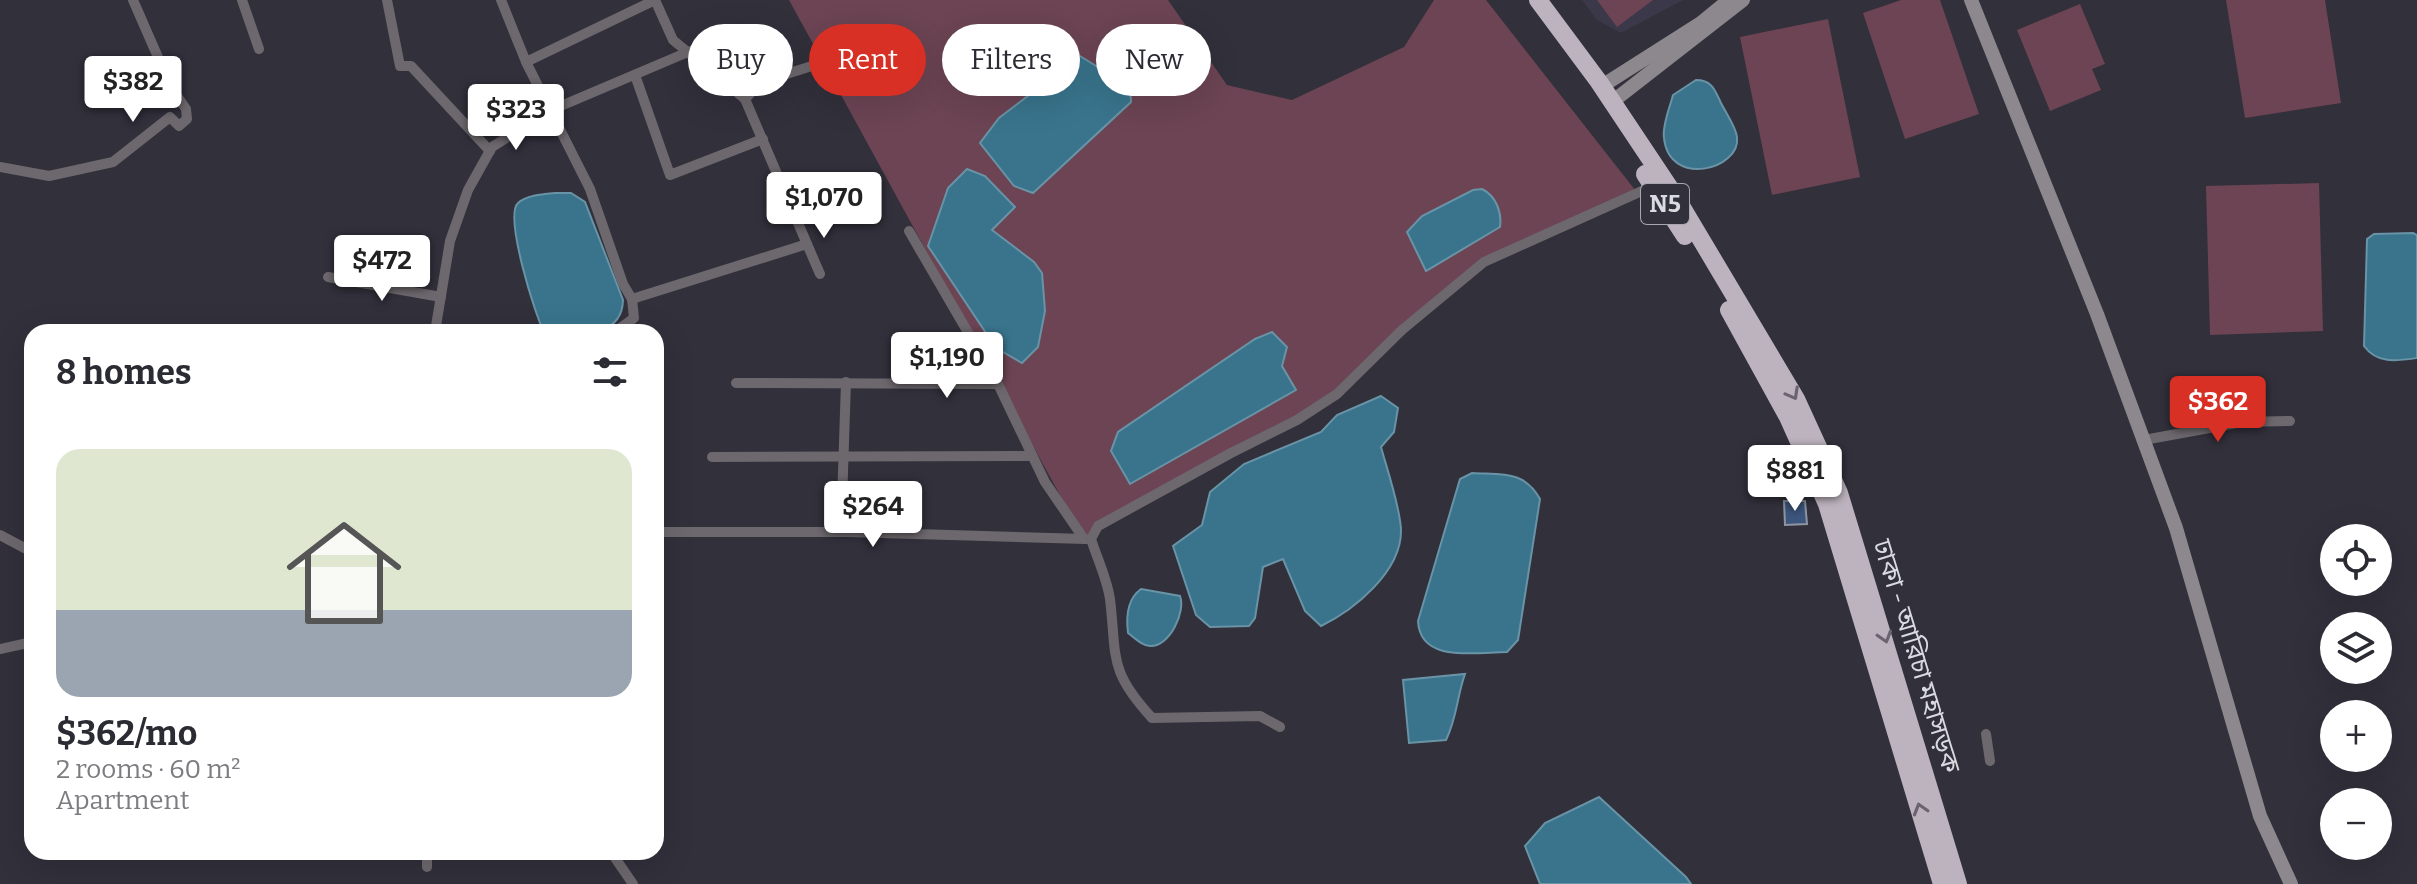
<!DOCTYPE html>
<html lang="en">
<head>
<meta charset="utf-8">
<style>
	:root { --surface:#fff; --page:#f2f2f3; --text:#2b2b33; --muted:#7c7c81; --accent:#d93025 }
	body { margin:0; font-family:Bitter,"Noto Sans Bengali",serif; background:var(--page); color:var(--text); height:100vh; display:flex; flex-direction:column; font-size:30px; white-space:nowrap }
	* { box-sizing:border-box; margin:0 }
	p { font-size:26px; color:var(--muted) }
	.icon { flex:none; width:44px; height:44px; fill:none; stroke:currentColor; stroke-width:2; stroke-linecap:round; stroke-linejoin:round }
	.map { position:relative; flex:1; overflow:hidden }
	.side { position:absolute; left:24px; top:324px; width:640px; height:536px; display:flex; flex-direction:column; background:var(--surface); border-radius:24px; box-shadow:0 8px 32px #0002 }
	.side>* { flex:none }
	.guide { position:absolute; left:688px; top:24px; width:760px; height:72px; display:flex; gap:16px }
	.fabs { position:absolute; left:2320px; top:524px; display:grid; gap:16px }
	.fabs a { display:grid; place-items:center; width:72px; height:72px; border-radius:50%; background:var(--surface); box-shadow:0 8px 32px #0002; font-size:40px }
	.price { position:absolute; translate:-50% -68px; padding:0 18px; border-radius:8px; background:#fff; color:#222; font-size:26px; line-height:52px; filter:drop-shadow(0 2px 4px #0008) }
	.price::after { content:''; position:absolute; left:50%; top:48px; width:24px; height:18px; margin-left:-12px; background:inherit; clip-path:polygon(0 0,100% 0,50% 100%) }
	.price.on { background:var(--accent); color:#fff }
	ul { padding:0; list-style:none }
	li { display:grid; align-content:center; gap:16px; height:424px; padding:0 32px }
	li span { display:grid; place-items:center; height:248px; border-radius:24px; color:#555 }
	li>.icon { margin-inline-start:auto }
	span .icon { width:144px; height:144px; fill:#fffc; stroke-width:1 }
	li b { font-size:34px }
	h2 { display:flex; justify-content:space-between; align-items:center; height:96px; padding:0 32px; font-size:34px }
	.tag { padding:0 28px; border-radius:36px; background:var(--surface); box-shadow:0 8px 32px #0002; font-size:28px; line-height:72px }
	.tag.on { background:var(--accent); color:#fff }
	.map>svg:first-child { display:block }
</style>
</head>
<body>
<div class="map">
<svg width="2417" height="884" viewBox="0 0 2417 884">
	<rect width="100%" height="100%" fill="#31303b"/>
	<path fill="#3b3849" d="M1582,0h101l-62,33 -24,-13z"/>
	<g fill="#6c4453">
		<path d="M789,0h379l59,85 65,15 112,-53 30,-47h52l153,195 -155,67 -170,147 -230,130z"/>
		<path d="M1597,0h56l-36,27z"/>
		<path d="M1901,0h39l39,114 -74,25 -42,-126z"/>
		<path d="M2226,0h99l16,103 -96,15z"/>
		<path d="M2080,4l25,60 -13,5 9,21 -51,21 -33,-81z"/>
		<path d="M1828,19l32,158 -88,18 -32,-158z"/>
		<path d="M2319,183l4,148 -113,4 -4,-149z"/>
	</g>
	<g fill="#39748c" stroke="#6993a6" stroke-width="2">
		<path d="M1080,56l50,31 1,15 -98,91 -19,-7 -34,-43 19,-25z"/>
		<path d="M1696,80c16,0 19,10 25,23 5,10 15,24 16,34 4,33 -68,51 -73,1 -2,-13 6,-31 9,-43z"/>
		<path d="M967,169l18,7 30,31 -23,23 42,32 8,11 3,38 -7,36 -16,16 -26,-15 -68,-102 20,-58z"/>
		<path d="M1482,189c14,7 20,23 18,38l-74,44 -19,-39 15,-16 51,-26z"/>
		<path d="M555,193h16l14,9 38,98c-1,41 -49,32 -79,32 -9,-17 -40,-116 -26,-129 8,-8 26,-9 37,-10z"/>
		<path d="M2413,233l4,2v123c-21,3 -40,6 -53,-12l3,-107 7,-5z"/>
		<path d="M1272,332l15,15 -5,19 14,24 -166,94 -19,-33 7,-19 137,-93z"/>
		<path d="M1381,396l17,12 -4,24 -13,15c6,22 20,63 20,84 0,41 -47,79 -80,95l-16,-15 -22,-52 -20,8 -8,51 -6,8 -39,1 -14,-12 -23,-69 29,-21 8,-33 34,-28 77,-32 16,-17z"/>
		<path d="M1472,473c30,2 52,-3 68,26l-22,141 -11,12c-30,0 -87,12 -89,-31l42,-142z"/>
		<path d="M1141,589l39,7c6,15 -10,51 -30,50 -8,0 -15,-8 -22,-13 -2,-16 -1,-34 13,-44z"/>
		<path d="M1465,674c-8,22 -8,44 -19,66l-37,3 -6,-63z"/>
		<path d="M1599,797l87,80 5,7h-151l-15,-38 20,-23z"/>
	</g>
	<path fill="#3d567e" stroke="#8e95a1" stroke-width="2" d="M1784,501h21l2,23 -22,1z"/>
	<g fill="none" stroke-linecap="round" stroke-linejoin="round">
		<g stroke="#6d686d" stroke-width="10">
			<path d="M242,0l17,49"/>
			<path d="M387,0l13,66h11l79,85"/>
			<path d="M501,0l25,62 129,-62 18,40 72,59"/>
			<path d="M526,62l64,127 33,95 9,15 2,19 -19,14"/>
			<path d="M635,75l35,100 93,-36"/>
			<path d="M0,167l49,9 64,-14 57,-45 9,9 8,-7 -1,-10 -15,-22 -38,-87"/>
			<path d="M909,231l89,153"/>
			<path d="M807,244l13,30"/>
			<path d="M328,277l113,20"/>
			<path d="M632,299l175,-55 -62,-145 16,-17 54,-17"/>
			<path d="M435,332l15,-91 18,-51 24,-43 57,-36 139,-59 47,-10"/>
			<path d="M736,383l262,1 47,98 39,57"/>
			<path d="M2144,440l98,-18 48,-1"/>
			<path d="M712,457l320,-1"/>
			<path d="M656,532h191l239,7"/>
			<path d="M841,532l5,-150"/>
			<path d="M0,535l32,17"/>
			<path d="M0,649l32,-7"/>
			<path d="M1280,727l-20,-11 -108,2c-44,-48 -35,-60 -42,-119 -3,-20 -13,-41 -19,-60l7,-13 133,-73 66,-33 40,-26 65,-64 82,-68 169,-76"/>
			<path d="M1986,734l4,27"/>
			<path d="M427,852v15"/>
			<path d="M611,852l22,32"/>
		</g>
		<g stroke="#8d878e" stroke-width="14">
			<path d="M1971,0l126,314 79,214 84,288 31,68"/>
			<path d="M1602,86l99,-63 28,-23"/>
			<path d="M1612,102l131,-102"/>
		</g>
		<g stroke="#bdb3be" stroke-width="18">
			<path d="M1538,0l61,82 78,117 119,200 43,94 119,391"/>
			<path d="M1645,174l40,62"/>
			<path d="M1729,310l59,107 39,87 115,380"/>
		</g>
	</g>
	<defs><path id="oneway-chevron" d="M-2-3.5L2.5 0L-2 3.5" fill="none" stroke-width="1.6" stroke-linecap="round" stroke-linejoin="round" transform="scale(2)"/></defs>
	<g stroke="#69646f">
		<use href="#oneway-chevron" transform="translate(1793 394) rotate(61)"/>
		<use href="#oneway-chevron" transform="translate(1885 637) rotate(73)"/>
		<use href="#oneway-chevron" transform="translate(1920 809) rotate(-107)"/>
	</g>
	<g text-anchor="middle" stroke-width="6" stroke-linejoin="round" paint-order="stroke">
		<rect fill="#31303b" stroke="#a7a7af" stroke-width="2" x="1641" y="184" width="48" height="40" rx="6"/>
		<g font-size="24" font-weight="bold" fill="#dadae1">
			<text x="1665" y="212">N5</text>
		</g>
		<g font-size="26" fill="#dadae1" stroke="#31303b">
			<text transform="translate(1917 656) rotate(73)" y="9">ঢাকা - আরিচা মহাসড়ক</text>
		</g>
	</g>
</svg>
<div class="fabs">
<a><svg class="icon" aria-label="locate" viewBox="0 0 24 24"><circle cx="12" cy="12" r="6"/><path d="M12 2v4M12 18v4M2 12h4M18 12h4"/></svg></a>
<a><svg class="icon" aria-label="layers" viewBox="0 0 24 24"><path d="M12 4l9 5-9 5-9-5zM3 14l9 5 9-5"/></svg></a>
<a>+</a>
<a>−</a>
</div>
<b class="price" style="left:133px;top:124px">$382</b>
<b class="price" style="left:516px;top:152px">$323</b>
<b class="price" style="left:824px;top:240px">$1,070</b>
<b class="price" style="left:382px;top:303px">$472</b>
<b class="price" style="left:947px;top:400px">$1,190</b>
<b class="price on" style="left:2218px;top:444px">$362</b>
<b class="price" style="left:1795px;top:513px">$881</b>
<b class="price" style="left:873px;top:549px">$264</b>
<div class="guide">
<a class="tag">Buy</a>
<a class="tag on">Rent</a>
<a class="tag">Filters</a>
<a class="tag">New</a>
</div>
<section class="side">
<h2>8 homes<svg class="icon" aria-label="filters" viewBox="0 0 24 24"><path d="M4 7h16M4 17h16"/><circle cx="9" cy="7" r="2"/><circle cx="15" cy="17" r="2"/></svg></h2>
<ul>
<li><span style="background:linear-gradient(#dfe7d0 65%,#9aa5b1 0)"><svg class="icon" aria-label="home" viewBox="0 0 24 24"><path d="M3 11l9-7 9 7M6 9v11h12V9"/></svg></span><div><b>$362/mo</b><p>2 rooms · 60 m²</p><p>Apartment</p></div></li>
</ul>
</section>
</div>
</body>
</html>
